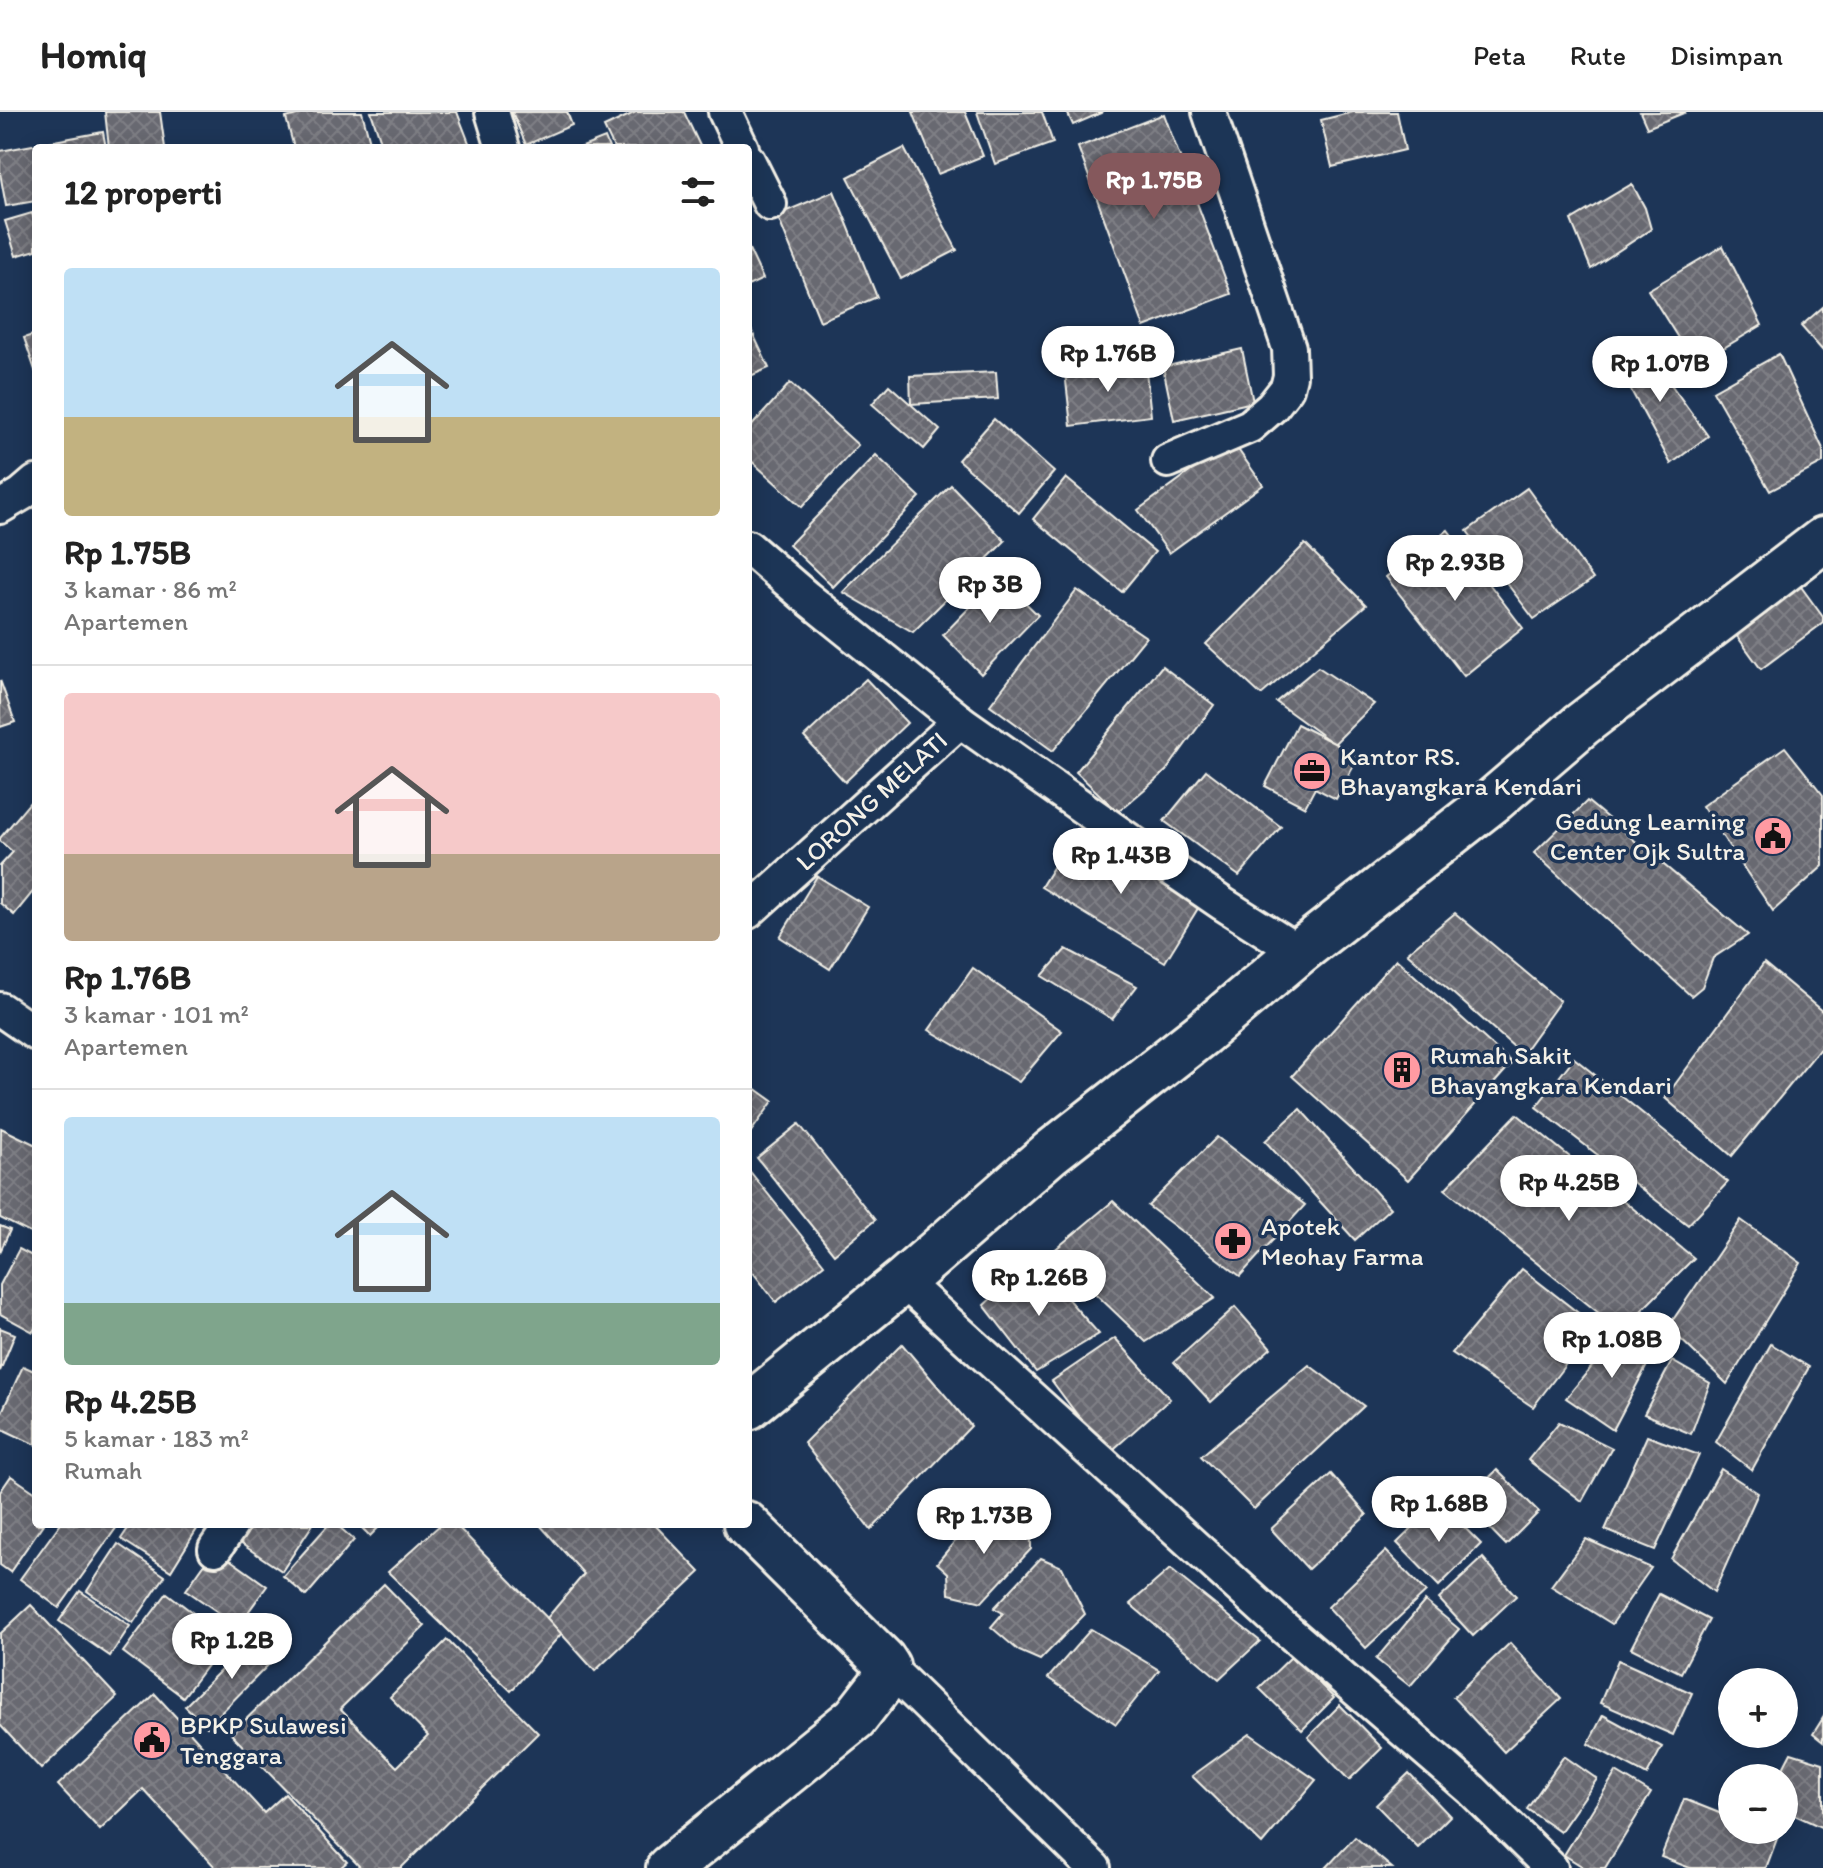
<!DOCTYPE html>
<html lang="id">
<head>
<meta charset="utf-8">
<style>
	:root { --surface:#fff; --page:#f6f6f6; --text:#222; --muted:#767676; --line:#e0e0e0; --accent:#85585c }
	body { margin:0; font-family:Itim,sans-serif; background:var(--page); color:var(--text); height:100vh; display:flex; flex-direction:column; font-size:30px; white-space:nowrap }
	* { box-sizing:border-box; margin:0 }
	p { font-size:26px; color:var(--muted) }
	.icon { flex:none; width:44px; height:44px; fill:none; stroke:currentColor; stroke-width:2; stroke-linecap:round; stroke-linejoin:round }
	.map { position:relative; flex:1; overflow:hidden }
	.details { position:absolute; left:32px; top:32px; width:720px; height:1384px; display:flex; flex-direction:column; background:var(--surface); border-radius:8px; box-shadow:0 4px 20px #0003 }
	.details>* { flex:none }
	.buttons { position:absolute; left:1718px; top:1556px; display:grid; gap:16px }
	.buttons a { display:grid; place-items:center; width:80px; height:80px; border-radius:50%; background:var(--surface); box-shadow:0 4px 20px #0003; font-size:40px }
	.price { position:absolute; translate:-50% -68px; padding:0 18px; border-radius:28px; background:#fff; color:#222; font-size:26px; line-height:52px; filter:drop-shadow(0 2px 4px #0008) }
	.price::after { content:''; position:absolute; left:50%; top:48px; width:24px; height:18px; margin-left:-12px; background:inherit; clip-path:polygon(0 0,100% 0,50% 100%) }
	.price.active { background:var(--accent); color:#fff }
	ul { padding:0; list-style:none }
	li { display:grid; align-content:center; gap:16px; height:424px; padding:0 32px }
	li+li { border-top:2px solid var(--line) }
	li span { display:grid; place-items:center; height:248px; border-radius:8px; color:#555 }
	li>.icon { margin-inline-start:auto }
	span .icon { width:144px; height:144px; fill:#fffc; stroke-width:1 }
	li b { font-size:34px }
	h2 { display:flex; justify-content:space-between; align-items:center; height:96px; padding:0 32px; font-size:34px }
	header { display:flex; align-items:center; gap:48px; box-sizing:border-box; height:112px; padding:0 40px; background:var(--surface); border-bottom:2px solid var(--line) }
	header strong { font-size:38px }
	nav { display:flex; gap:44px; margin-inline-start:auto; font-size:28px }
	.map>svg:first-child { display:block }
</style>
</head>
<body>
<header>
<strong>Homiq</strong>
<nav><a>Peta</a><a>Rute</a><a>Disimpan</a></nav>
</header>
<div class="map">
<svg width="1823" height="1756" viewBox="0 0 1823 1756">
	<defs>
		<pattern id="building-cross-hatch" width="8" height="8" patternUnits="userSpaceOnUse" patternTransform="scale(2)"><rect width="8" height="8" fill="#686971"/><path d="M0 0l8 8M0 8l8-8" fill="none" stroke="#7e7f85"/></pattern>
	</defs>
	<rect width="100%" height="100%" fill="#1d3557"/>
	<filter id="ink" filterUnits="userSpaceOnUse"><feTurbulence type="fractalNoise" baseFrequency=".0125" numOctaves="2"/><feDisplacementMap in="SourceGraphic" scale="16" xChannelSelector="R" yChannelSelector="G"/><feConvolveMatrix kernelMatrix="1 2 1 2 8 2 1 2 1" color-interpolation-filters="sRGB"/></filter>
	<g filter="url(#ink)">
		<g fill="url(#building-cross-hatch)" stroke="#f4f1e8" stroke-width="2">
			<path d="M105,0h55l5,36h-56z"/>
			<path d="M308,0h54l9,34 -7,2h-70l-8,-30z"/>
			<path d="M371,0h86l14,36h-88z"/>
			<path d="M512,0h55l5,13 -46,20z"/>
			<path d="M636,0h48l17,36h-87l-10,-21z"/>
			<path d="M913,0h52l18,44 -45,18z"/>
			<path d="M977,0h65l11,31 -58,21z"/>
			<path d="M1067,0h36l-30,13z"/>
			<path d="M1353,0h44l8,38 -73,17 -11,-47z"/>
			<path d="M1640,0h46l-39,16z"/>
			<path d="M1164,2l67,180 -87,33 -66,-180z"/>
			<path d="M103,20l3,16h-70v53l-30,5 -6,-33v-22z"/>
			<path d="M605,26l4,10h-29z"/>
			<path d="M904,36l53,102 -56,29 -53,-102z"/>
			<path d="M1632,72l13,24 6,21 -60,40 -20,-49z"/>
			<path d="M834,79l43,106 -57,24 -43,-106z"/>
			<path d="M32,101l4,13v24l-20,6 -11,-35z"/>
			<path d="M1723,134l39,79 -67,40 -47,-75z"/>
			<path d="M748,135l15,32 -15,7z"/>
			<path d="M1823,195v44l-22,-25z"/>
			<path d="M748,211l21,45 -21,9z"/>
			<path d="M36,222v39l-12,-35z"/>
			<path d="M1642,232l66,92 -37,28 -58,-107z"/>
			<path d="M1242,237l11,53 -79,18 -11,-53z"/>
			<path d="M1779,242l44,95v14l-53,28 -57,-100z"/>
			<path d="M1145,250l6,54 -80,10 -6,-54z"/>
			<path d="M996,260l2,27 -87,5 -1,-28z"/>
			<path d="M790,271l68,62 -56,62 -54,-49v-28z"/>
			<path d="M889,273l51,45 -16,19 -52,-45z"/>
			<path d="M994,307l60,53 -35,41 -61,-53z"/>
			<path d="M1232,329l31,44 -94,68 -31,-43z"/>
			<path d="M876,343l44,42 -87,90 -44,-42z"/>
			<path d="M1066,366l89,74 -33,40 -89,-73z"/>
			<path d="M951,373l54,56 -92,91 -70,-40z"/>
			<path d="M1527,376l66,91 -59,40 -67,-88z"/>
			<path d="M1448,418l75,98 -59,48 -78,-99z"/>
			<path d="M1305,432l61,61 -105,90 -55,-51z"/>
			<path d="M999,465l39,38 -57,59 -38,-39z"/>
			<path d="M1794,465l29,40v6l-62,46 -32,-44z"/>
			<path d="M1077,478l69,47 -93,114 -63,-46z"/>
			<path d="M1162,554l52,39 -48,66 -48,41 -42,-40z"/>
			<path d="M1318,555l56,37 -40,40 -58,-42z"/>
			<path d="M866,567l41,44 -62,59 -41,-45z"/>
			<path d="M0,568l15,42 -15,5z"/>
			<path d="M1297,612l62,32 -23,43 -21,-11 -10,19 -40,-21z"/>
			<path d="M1785,635l38,48v71l-50,45 -71,-105z"/>
			<path d="M1206,658l75,57 -42,49 -75,-55z"/>
			<path d="M36,683v93l-22,27 -14,-12v-37l13,-14 -13,-11v-3z"/>
			<path d="M1587,689l161,134 -35,23 -11,29 -11,9 -157,-143z"/>
			<path d="M1077,717l123,76 -35,57 -124,-75z"/>
			<path d="M817,764l51,31 -38,62 -50,-32z"/>
			<path d="M1455,801l105,88 -38,53 -115,-101z"/>
			<path d="M1066,837l71,37 -25,33 -70,-43z"/>
			<path d="M1396,847l116,104 -104,117 -116,-104z"/>
			<path d="M1764,851l59,49v33l-91,111 -67,-58z"/>
			<path d="M973,856l89,63 -43,51 -90,-52z"/>
			<path d="M1574,946l154,124 -40,43 -152,-118z"/>
			<path d="M748,971l25,18 -25,35z"/>
			<path d="M1300,997l90,99 -35,32 -90,-99z"/>
			<path d="M1517,1002l177,144 -73,73 -176,-142z"/>
			<path d="M799,1012l76,96 -41,34 -77,-96z"/>
			<path d="M1,1016l35,17v91l-36,-18z"/>
			<path d="M1217,1025l88,68 -65,71 -92,-70z"/>
			<path d="M748,1057l76,95 -48,38 -28,-36z"/>
			<path d="M1113,1089l102,97 -69,44 -94,-90z"/>
			<path d="M1741,1108l60,43 -74,121 -59,-57z"/>
			<path d="M0,1114l10,4 -10,22z"/>
			<path d="M19,1137l17,9v68l-3,6 -33,-18v-29z"/>
			<path d="M1033,1148l66,74 -63,38 -52,-67z"/>
			<path d="M1522,1157l73,57 -62,81 -81,-54z"/>
			<path d="M1235,1195l36,41 -60,54 -37,-40z"/>
			<path d="M0,1216l15,6 -15,37z"/>
			<path d="M1621,1219l33,21 -41,78 -47,-32z"/>
			<path d="M1115,1226l55,61 -63,56 -55,-74z"/>
			<path d="M902,1232l69,82 -100,104 -67,-87z"/>
			<path d="M1771,1232l38,23 -57,103 -36,-28z"/>
			<path d="M1672,1249l38,22 -19,51 -47,-20z"/>
			<path d="M1309,1253l55,41 -110,103 -53,-53z"/>
			<path d="M23,1254l13,6v73l-36,-17v-12z"/>
			<path d="M1559,1310l53,26 -30,53 -54,-41z"/>
			<path d="M1647,1324l52,19 -44,95 -50,-20z"/>
			<path d="M1721,1357l37,24 -44,99 -43,-33z"/>
			<path d="M1497,1358l42,42 -33,33 -42,-43z"/>
			<path d="M1331,1362l36,41 -59,54 -37,-40z"/>
			<path d="M11,1364l25,17v31h7l-33,48 -10,-7v-73z"/>
			<path d="M1439,1390l42,42 -42,42 -42,-43z"/>
			<path d="M984,1394l19,20 12,-7 16,12v18l-49,53 -33,-8 -1,-21 -11,-10z"/>
			<path d="M60,1412h59l-60,84 -39,-29z"/>
			<path d="M131,1412h57l9,5 -26,42 -50,-32z"/>
			<path d="M239,1412h74l-31,47 -51,-34z"/>
			<path d="M329,1412h7l18,16 -48,56 -23,-20z"/>
			<path d="M358,1412h24l-12,12z"/>
			<path d="M441,1412h14l107,109 -51,58 -123,-119z"/>
			<path d="M539,1412h115l46,48 -105,99 -48,-53 37,-44z"/>
			<path d="M1586,1427l65,29 -39,56 -61,-38z"/>
			<path d="M118,1432l47,32 -32,47 -46,-32z"/>
			<path d="M215,1437l52,37 -29,40 -52,-36z"/>
			<path d="M1386,1439l40,41 -60,56 -38,-41z"/>
			<path d="M1041,1446l21,9 23,47 -45,46 -21,-9 -28,-24 12,-14 -9,-5z"/>
			<path d="M1483,1446l33,38 -43,40 -34,-37z"/>
			<path d="M1170,1457l90,72 -41,38 -89,-75z"/>
			<path d="M384,1472l41,42 -85,83 57,58 31,-31 -38,-39 57,-57 91,93 -137,135h-40l-130,-134z"/>
			<path d="M80,1479l50,35 -20,30 -51,-35z"/>
			<path d="M167,1481l60,46 -44,58 -60,-45z"/>
			<path d="M1659,1482l50,26 -28,53 -50,-25z"/>
			<path d="M1425,1489l34,28 -49,57 -34,-27z"/>
			<path d="M31,1493l86,92 -76,72 -41,-44v-91z"/>
			<path d="M1091,1517l68,41 -43,54 -68,-46z"/>
			<path d="M257,1522l21,21 -71,72 -22,-21z"/>
			<path d="M1510,1531l51,56 -57,53 -51,-55z"/>
			<path d="M1292,1544l42,42 -32,32 -43,-42z"/>
			<path d="M1618,1548l74,33 -19,42 -73,-32z"/>
			<path d="M155,1582l109,119 21,-19 62,68 -7,6h-124l-73,-79 -43,41 -42,-45z"/>
			<path d="M1340,1593l42,43 -33,32 -41,-43z"/>
			<path d="M1603,1603l59,32 -15,28 -59,-31z"/>
			<path d="M1823,1606v24l-10,-8z"/>
			<path d="M1250,1622l66,46 -54,64 -70,-68z"/>
			<path d="M1791,1641l32,10v65l-39,-18v-32h-6z"/>
			<path d="M1564,1644l33,23 -37,53 -33,-23z"/>
			<path d="M1616,1660l35,21 -46,75h-20l-21,-13z"/>
			<path d="M1409,1661l41,43 -32,32 -42,-43z"/>
			<path d="M1684,1687l48,19v12h30l16,6 -12,32h-76l-29,-11z"/>
			<path d="M1355,1725l37,31h-66z"/>
		</g>
		<g fill="none" stroke-linecap="round" stroke-linejoin="round">
			<g stroke="#f4f1e8" stroke-width="38">
				<g id="street">
					<path d="M492,0l11,36"/>
					<path d="M725,0l17,36"/>
					<path d="M748,48l22,44"/>
					<path d="M1168,349l82,-35 22,-19 15,-19 3,-12 -1,-28 -80,-236"/>
					<path d="M0,395l22,-13 14,-12"/>
					<path d="M748,435l58,50 154,124 172,121 91,62 76,48"/>
					<path id="s1" d="M748,800l212,-191"/>
					<path d="M0,897l36,25"/>
					<path d="M903,1169l378,344 191,165 79,78"/>
					<path d="M215,1437l17,-25"/>
					<path d="M887,1554l207,202"/>
				</g>
			</g>
			<g stroke="#f4f1e8" stroke-width="50">
				<g id="secondary">
					<path d="M748,1295l155,-126 147,-128 153,-120 96,-81 196,-153 86,-74 242,-185"/>
					<path d="M669,1756l186,-150 28,-36 4,-16 -4,-6 -137,-136"/>
				</g>
			</g>
			<use href="#street" stroke="#1d3557" stroke-width="32"/>
			<use href="#secondary" stroke="#1d3557" stroke-width="44"/>
		</g>
	</g>
	<defs>
		<g id="office-disc" transform="scale(2)"><circle r="9.5" fill="#ff9aa2" stroke="#1d3557"/><path d="M-6-3h4V-5.5h4V-3h4V5H-6ZM-1-4.5V-3h2v-1.5ZM-6 0V1H6V0Z" fill="#111"/></g>
		<g id="civic-disc" transform="scale(2)"><circle r="9.5" fill="#ff9aa2" stroke="#1d3557"/><path d="M-.6-6.5H3V-4.5H.6V-3L4-1V1h2V6H-6V1h2V-1L-.6-3ZM-1.2 2.5V6h2.4V2.5Z" fill="#111"/></g>
		<g id="building-disc" transform="scale(2)"><circle r="9.5" fill="#ff9aa2" stroke="#1d3557"/><path d="M-4-6H4V6H1V3H-1V6H-4ZM-2.5-4.3h1.7v1.8h-1.7ZM.8-4.3h1.7v1.8H.8ZM-2.5-1h1.7V.8h-1.7ZM.8-1h1.7V.8H.8Z" fill="#111"/></g>
		<g id="pharmacy-disc" transform="scale(2)"><circle r="9.5" fill="#ff9aa2" stroke="#1d3557"/><path d="M-2-6h4v4h4v4h-4v4h-4v-4h-4v-4h4Z" fill="#111"/></g>
	</defs>
	<g fill-rule="evenodd">
		<use href="#office-disc" x="1312" y="659"/>
		<use href="#civic-disc" x="1773" y="724"/>
		<use href="#building-disc" x="1402" y="958"/>
		<use href="#pharmacy-disc" x="1233" y="1129"/>
		<use href="#civic-disc" x="152" y="1628"/>
	</g>
	<g text-anchor="middle" stroke-width="7" stroke-linejoin="round" paint-order="stroke">
		<g font-size="26" fill="#f4f1e8" stroke="#1d3557" text-anchor="start">
			<text x="1340" y="653">Kantor RS.<tspan x="1340" dy="30">Bhayangkara Kendari</tspan></text>
			<text x="1745" y="718" text-anchor="end">Gedung Learning<tspan x="1745" dy="30">Center Ojk Sultra</tspan></text>
			<text x="1430" y="952">Rumah Sakit<tspan x="1430" dy="30">Bhayangkara Kendari</tspan></text>
			<text x="1261" y="1123">Apotek<tspan x="1261" dy="30">Meohay Farma</tspan></text>
			<text x="180" y="1622">BPKP Sulawesi<tspan x="180" dy="30">Tenggara</tspan></text>
		</g>
		<g font-size="26" fill="#f4f1e8" stroke="#1d3557">
			<text dy="9" stroke="none"><textPath href="#s1" startOffset="166">LORONG MELATI</textPath></text>
		</g>
	</g>
</svg>
<div class="buttons">
<a>+</a>
<a>−</a>
</div>
<b class="price active" style="left:1154px;top:109px">Rp 1.75B</b>
<b class="price" style="left:1108px;top:282px">Rp 1.76B</b>
<b class="price" style="left:1660px;top:292px">Rp 1.07B</b>
<b class="price" style="left:1455px;top:491px">Rp 2.93B</b>
<b class="price" style="left:990px;top:513px">Rp 3B</b>
<b class="price" style="left:1121px;top:784px">Rp 1.43B</b>
<b class="price" style="left:1569px;top:1111px">Rp 4.25B</b>
<b class="price" style="left:1039px;top:1206px">Rp 1.26B</b>
<b class="price" style="left:1612px;top:1268px">Rp 1.08B</b>
<b class="price" style="left:1439px;top:1432px">Rp 1.68B</b>
<b class="price" style="left:984px;top:1444px">Rp 1.73B</b>
<b class="price" style="left:232px;top:1569px">Rp 1.2B</b>
<section class="details">
<h2>12 properti<svg class="icon" aria-label="filters" viewBox="0 0 24 24"><path d="M4 7h16M4 17h16"/><circle cx="9" cy="7" r="2"/><circle cx="15" cy="17" r="2"/></svg></h2>
<ul>
<li><span style="background:linear-gradient(#bfe0f5 60%,#c2b280 0)"><svg class="icon" aria-label="home" viewBox="0 0 24 24"><path d="M3 11l9-7 9 7M6 9v11h12V9"/></svg></span><div><b>Rp 1.75B</b><p>3 kamar · 86 m²</p><p>Apartemen</p></div></li>
<li><span style="background:linear-gradient(#f6c9c9 65%,#b9a48a 0)"><svg class="icon" aria-label="home" viewBox="0 0 24 24"><path d="M3 11l9-7 9 7M6 9v11h12V9"/></svg></span><div><b>Rp 1.76B</b><p>3 kamar · 101 m²</p><p>Apartemen</p></div></li>
<li><span style="background:linear-gradient(#bfe0f5 75%,#7fa58c 0)"><svg class="icon" aria-label="home" viewBox="0 0 24 24"><path d="M3 11l9-7 9 7M6 9v11h12V9"/></svg></span><div><b>Rp 4.25B</b><p>5 kamar · 183 m²</p><p>Rumah</p></div></li>
</ul>
</section>
</div>
</body>
</html>
